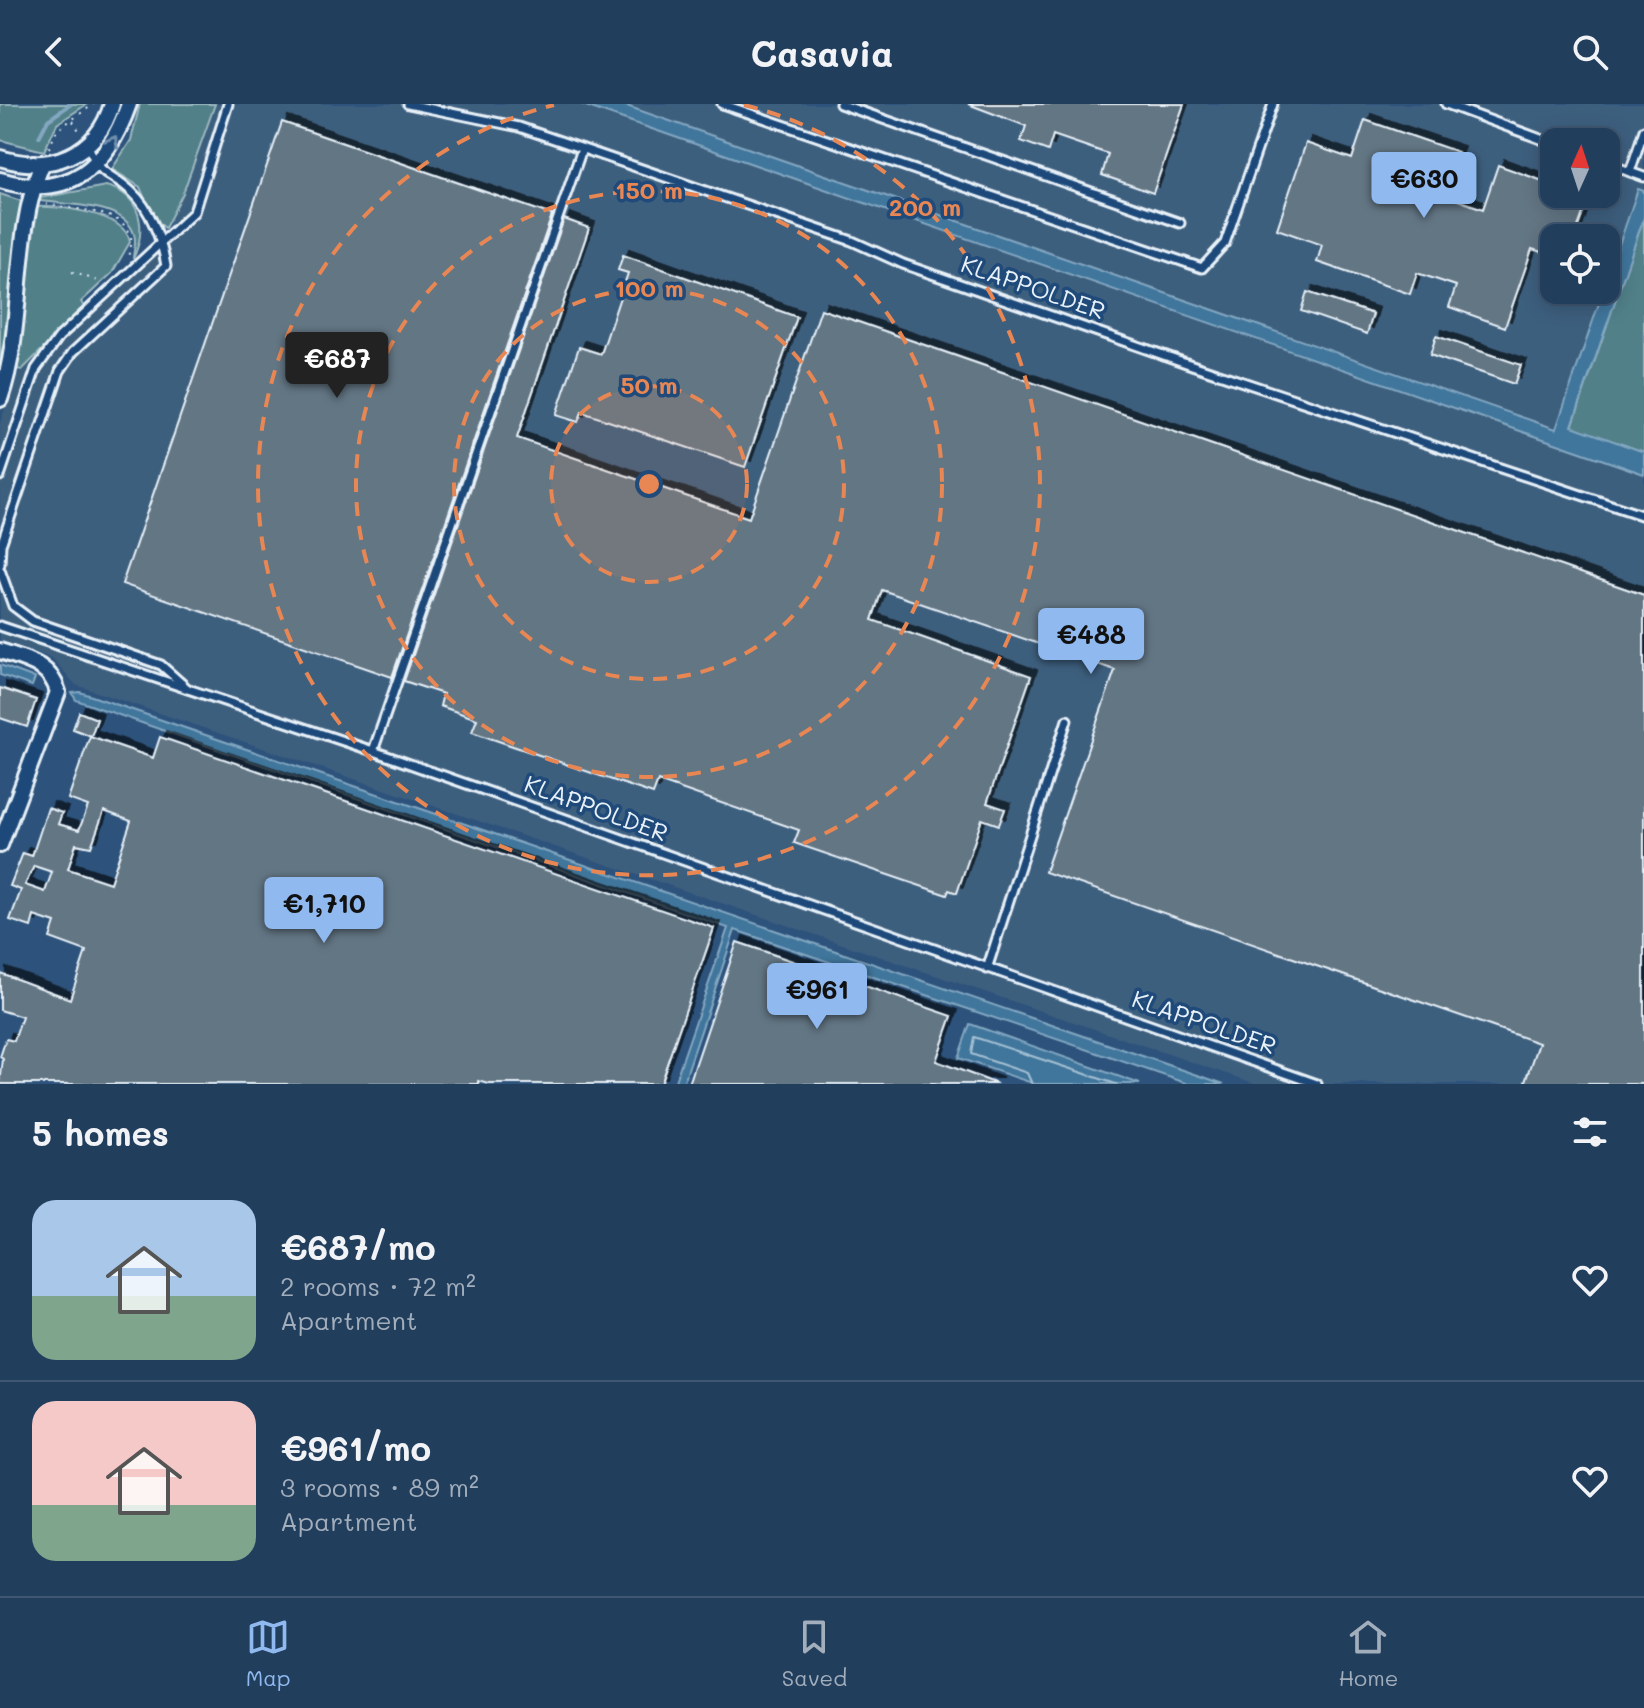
<!DOCTYPE html>
<html lang="en">
<head>
<meta charset="utf-8">
<style>
	:root { --surface:#223e5d; --page:#2a4563; --text:#f1f3f6; --muted:#a2aebc; --line:#3f5772; --accent:#90b9f0 }
	body { margin:0; font-family:Mali,sans-serif; background:var(--page); color:var(--text); height:100vh; display:flex; flex-direction:column; font-size:30px; white-space:nowrap }
	* { box-sizing:border-box; margin:0 }
	p { font-size:26px; color:var(--muted) }
	.icon { flex:none; width:44px; height:44px; fill:none; stroke:currentColor; stroke-width:2; stroke-linecap:round; stroke-linejoin:round }
	.map { position:relative; height:980px; overflow:hidden }
	.panel { display:flex; flex-direction:column; background:var(--surface); flex:1 }
	.panel>* { flex:none }
	.needle { width:52px; rotate:3deg }
	.buttons { position:absolute; left:1540px; top:24px; display:grid; gap:16px }
	.buttons a { display:grid; place-items:center; width:80px; height:80px; border-radius:16px; background:var(--surface); box-shadow:0 4px 20px #0003,0 0 0 2px var(--line); font-size:40px }
	.price { position:absolute; translate:-50% -68px; padding:0 18px; border-radius:8px; background:var(--accent); color:#111; font-size:26px; line-height:52px; filter:drop-shadow(0 2px 4px #0008) }
	.price::after { content:''; position:absolute; left:50%; top:48px; width:24px; height:18px; margin-left:-12px; background:inherit; clip-path:polygon(0 0,100% 0,50% 100%) }
	.price.active { background:#222; color:#fff }
	ul { padding:0; list-style:none }
	li { display:flex; align-items:center; gap:24px; height:200px; padding:0 32px }
	li+li { border-top:2px solid var(--line) }
	li span { display:grid; place-items:center; flex:none; width:224px; height:160px; border-radius:24px; color:#555 }
	li>.icon { margin-inline-start:auto }
	span .icon { width:96px; height:96px; fill:#fffc; stroke-width:1 }
	li b { font-size:34px }
	h2 { display:flex; justify-content:space-between; align-items:center; height:96px; padding:0 32px; font-size:34px }
	header { display:flex; justify-content:space-between; align-items:center; height:104px; padding:0 32px; background:var(--surface); font-size:36px; font-weight:700 }
	.menu { display:flex; justify-content:space-around; align-items:center; height:112px; border-top:2px solid var(--line); background:var(--surface); font-size:22px; color:var(--muted) }
	.menu a { display:grid; justify-items:center; gap:4px }
	.menu .active { color:var(--accent) }
	.map>svg:first-child { display:block }
</style>
</head>
<body>
<header><svg class="icon" aria-label="back" viewBox="0 0 24 24"><path d="M15 5l-7 7 7 7"/></svg>Casavia<svg class="icon" aria-label="search" viewBox="0 0 24 24"><circle cx="10" cy="10" r="6"/><path d="M15 15l6 6"/></svg></header>
<div class="map">
<svg width="1644" height="980" viewBox="0 0 1644 980">
	<defs>
		<filter id="shadow"><feDropShadow dx="6" dy="-6" stdDeviation="0" flood-color="#0009"/></filter>
	</defs>
	<rect width="100%" height="100%" fill="#2d537c"/>
	<filter id="ink" filterUnits="userSpaceOnUse"><feTurbulence type="fractalNoise" baseFrequency=".0125" numOctaves="2"/><feDisplacementMap in="SourceGraphic" scale="16" xChannelSelector="R" yChannelSelector="G"/><feConvolveMatrix kernelMatrix="1 2 1 2 8 2 1 2 1" color-interpolation-filters="sRGB"/></filter>
	<g filter="url(#ink)">
		<path fill="#3d5e7e" fill-rule="evenodd" d="M206,0h1438v980h-387l-1181,-399 -24,-27 -52,-18v-217l17,-48 36,-43 85,-63 30,-37zM1554,38h52v52h-52zM1554,134h52v52h-52z"/>
		<g fill="#518089" stroke="#9cb8c0" stroke-width="2">
			<path d="M0,0h87l-30,20 -13,27 -44,-11z"/>
			<path d="M140,0h75l-32,89 -18,35 -12,-10 -13,-31 -28,-18 19,-29z"/>
			<path d="M106,82c36,9 41,43 27,73 0,-8 4,-17 1,-25 -9,-31 -66,-29 -93,-33l-1,-3z"/>
			<path d="M0,90l21,7 -15,158 -6,19z"/>
			<path d="M34,103c25,-1 91,5 96,35l-18,31 -31,29 3,5 -62,63 -6,-1z"/>
			<path d="M1644,113v235l-72,-25z"/>
		</g>
		<g fill="#40769c" stroke="#83a7c1" stroke-width="2">
			<path d="M580,0h41l935,325 82,-240 6,2v26l-72,209 72,26v22z"/>
			<path d="M0,561l35,13 -3,8 -32,-11z"/>
			<path d="M80,588l1144,392h-35l-454,-154 -52,154h-9l54,-156 -652,-228 -4,-7z"/>
			<path d="M970,920l170,60h-105l-77,-26z"/>
		</g>
		<g fill="none" stroke-linecap="round" stroke-linejoin="round">
			<path stroke="#a5c0d3" stroke-width="2" d="M1032,980l-5,-11 -56,-19 3,-17 142,47"/>
			<path stroke="#83a7c1" stroke-width="4" d="M39,33l9,-17 23,-16"/>
		</g>
		<g fill="#637684" stroke="#e8f1f8" stroke-width="2" fill-rule="evenodd" filter="url(#shadow)">
			<path d="M968,0h216l-31,89 -51,-18 6,-21 -55,-19 -5,16 -27,-10 5,-15z"/>
			<path d="M1365,16l93,32 -15,43 40,14 15,-44 56,20v9l34,5 -14,39 -23,-3 -6,18 -13,-4 -27,78 -56,-20 7,-21 -39,-13 -7,21 -93,-32 5,-17 -45,-16 29,-86 46,16z"/>
			<path d="M282,18l270,93 -160,462 -270,-93z"/>
			<path d="M564,115l25,9 -72,210 232,80 72,-209 823,286v489h-119l14,-41 -494,-171 70,-202 -233,-80 -10,30 159,56 -44,127 18,6 -6,16 -17,-6 -25,74 -8,-3 -2,5 -153,-52 5,-13 -141,-49 -5,13 -181,-62 5,-13 -37,-13 3,-12 -39,-13z"/>
			<path d="M623,151l174,62 -52,150 -163,-55 -4,10 -22,-7 23,-68 22,7 27,-81 -10,-3z"/>
			<path d="M1307,188l66,22 -6,20 -66,-23z"/>
			<path d="M1436,232l85,29 -7,19 -84,-29z"/>
			<path d="M0,584l36,12 -9,27 -27,-9z"/>
			<path d="M79,608l18,7 -6,17 -18,-7z"/>
			<path d="M90,632l63,22 7,-21 554,191 -54,156h-171l-10,-3v3h-479l3,-25 -3,-2 6,-18 8,2 8,-24 -22,-7v-37l70,26 16,-48 -36,-13 5,-15 -21,-7 -3,11 -21,-7 11,-30 -11,-4 13,-33 9,3 16,-48 14,5 -4,11 21,6 9,-24 -20,-7zM104,707l27,10 -21,62 -42,-14 8,-25 15,3zM34,762l18,6 -7,20 -20,-7z"/>
			<path d="M737,838l215,74 -16,45 61,23h-308z"/>
		</g>
		<g fill="none" stroke-linecap="round" stroke-linejoin="round">
			<g stroke="#e8f1f8" stroke-width="13">
				<g id="service">
					<path d="M408,0l111,23 333,114 51,23 289,101 452,151"/>
					<path d="M722,0l480,164 23,-25 48,-139"/>
					<path d="M840,0l340,119"/>
					<path d="M1446,0l108,40"/>
					<path d="M1606,59l24,9 14,-42"/>
					<path d="M1630,68l14,5"/>
					<path d="M0,372l36,-107 23,-32 135,-125 34,-108"/>
					<path d="M0,460l1,-19 59,-174 13,-19 93,-86c-4,-25 -15,-57 -35,-75 -21,-20 -28,-10 -43,-45"/>
					<path d="M0,466l13,36 20,15 128,44 27,24"/>
					<path d="M0,522l373,125 944,333"/>
					<path d="M373,647l209,-602"/>
					<path d="M987,865l80,-249"/>
				</g>
			</g>
			<g stroke="#e8f1f8" stroke-width="20">
				<g id="minor">
					<path d="M0,54c49,15 97,-2 112,-54"/>
					<path d="M0,76c70,21 107,-13 129,-76"/>
					<path d="M0,295c26,-76 11,-160 42,-235"/>
					<path d="M0,547c26,9 50,12 58,41l-58,153"/>
				</g>
			</g>
			<g stroke="#e8f1f8" stroke-width="2" stroke-dasharray="2 6" stroke-linecap="butt">
				<path d="M73,17l7,11"/>
				<path d="M49,44l8,-18 37,-26"/>
				<path d="M46,100c30,7 106,5 80,56"/>
				<path d="M72,168l29,10"/>
			</g>
			<use href="#service" stroke="#1f4a7a" stroke-width="7"/>
			<use href="#minor" stroke="#1f4a7a" stroke-width="14"/>
		</g>
		<defs><path id="oneway-chevron" d="M-2-3.5L2.5 0L-2 3.5" fill="none" stroke-width="1.6" stroke-linecap="round" stroke-linejoin="round" transform="scale(2)"/></defs>
		<use stroke="#6f8dac" href="#oneway-chevron" transform="translate(113 37) rotate(-61)"/>
	</g>
	<circle cx="649" cy="380" r="98" fill="#e88753" fill-opacity=".12"/>
	<g fill="none" stroke="#e88753" stroke-width="4" stroke-dasharray="14 10">
		<circle cx="649" cy="380" r="98"/>
		<circle cx="649" cy="380" r="195"/>
		<circle cx="649" cy="380" r="293"/>
		<path d="M744 1A391 391 0 1 1 554 1"/>
	</g>
	<g text-anchor="middle" stroke-width="7" stroke-linejoin="round" paint-order="stroke">
		<g font-size="24" fill="#e8f1f8" stroke="#1f4a7a">
			<text transform="translate(1033 184) rotate(19)" y="8">KLAPPOLDER</text>
			<text transform="translate(596 705) rotate(20)" y="8">KLAPPOLDER</text>
			<text transform="translate(1204 919) rotate(19)" y="8">KLAPPOLDER</text>
		</g>
	</g>
	<circle cx="649" cy="380" r="12" fill="#e88753" stroke="#1f4a7a" stroke-width="4"/>
	<g font-size="24" text-anchor="middle" font-weight="bold" fill="#e88753" stroke="#1f4a7a" stroke-width="7" stroke-linejoin="round" paint-order="stroke">
		<text x="649" y="95">150 m</text>
		<text x="925" y="112">200 m</text>
		<text x="649" y="193">100 m</text>
		<text x="649" y="290">50 m</text>
	</g>
</svg>
<div class="buttons">
<a><svg class="needle" viewBox="-14 -14 28 28"><path d="M0-13l5 13h-10z" fill="#e53935"/><path d="M0 13l5-13h-10z" fill="#a2aebc"/></svg></a>
<a><svg class="icon" aria-label="locate" viewBox="0 0 24 24"><circle cx="12" cy="12" r="6"/><path d="M12 2v4M12 18v4M2 12h4M18 12h4"/></svg></a>
</div>
<b class="price" style="left:1424px;top:116px">€630</b>
<b class="price active" style="left:337px;top:296px">€687</b>
<b class="price" style="left:1091px;top:572px">€488</b>
<b class="price" style="left:324px;top:841px">€1,710</b>
<b class="price" style="left:817px;top:927px">€961</b>
</div>
<section class="panel">
<h2>5 homes<svg class="icon" aria-label="filters" viewBox="0 0 24 24"><path d="M4 7h16M4 17h16"/><circle cx="9" cy="7" r="2"/><circle cx="15" cy="17" r="2"/></svg></h2>
<ul>
<li><span style="background:linear-gradient(#a9c7e8 60%,#7fa58c 0)"><svg class="icon" aria-label="home" viewBox="0 0 24 24"><path d="M3 11l9-7 9 7M6 9v11h12V9"/></svg></span><div><b>€687/mo</b><p>2 rooms · 72 m²</p><p>Apartment</p></div><svg class="icon" aria-label="heart" viewBox="0 0 24 24"><path d="M12 20l-8-8c-3-5 5-10 8-4 3-6 11-1 8 4z"/></svg></li>
<li><span style="background:linear-gradient(#f6c9c9 65%,#7fa58c 0)"><svg class="icon" aria-label="home" viewBox="0 0 24 24"><path d="M3 11l9-7 9 7M6 9v11h12V9"/></svg></span><div><b>€961/mo</b><p>3 rooms · 89 m²</p><p>Apartment</p></div><svg class="icon" aria-label="heart" viewBox="0 0 24 24"><path d="M12 20l-8-8c-3-5 5-10 8-4 3-6 11-1 8 4z"/></svg></li>
</ul>
</section>
<nav class="menu">
<a class="active"><svg class="icon" aria-label="map" viewBox="0 0 24 24"><path d="M3 6l6-2 6 2 6-2v14l-6 2-6-2-6 2zM9 4v14M15 6v14"/></svg>Map</a>
<a><svg class="icon" aria-label="saved" viewBox="0 0 24 24"><path d="M7 4h10v16l-5-4-5 4z"/></svg>Saved</a>
<a><svg class="icon" aria-label="home" viewBox="0 0 24 24"><path d="M3 11l9-7 9 7M6 9v11h12V9"/></svg>Home</a>
</nav>
</body>
</html>
